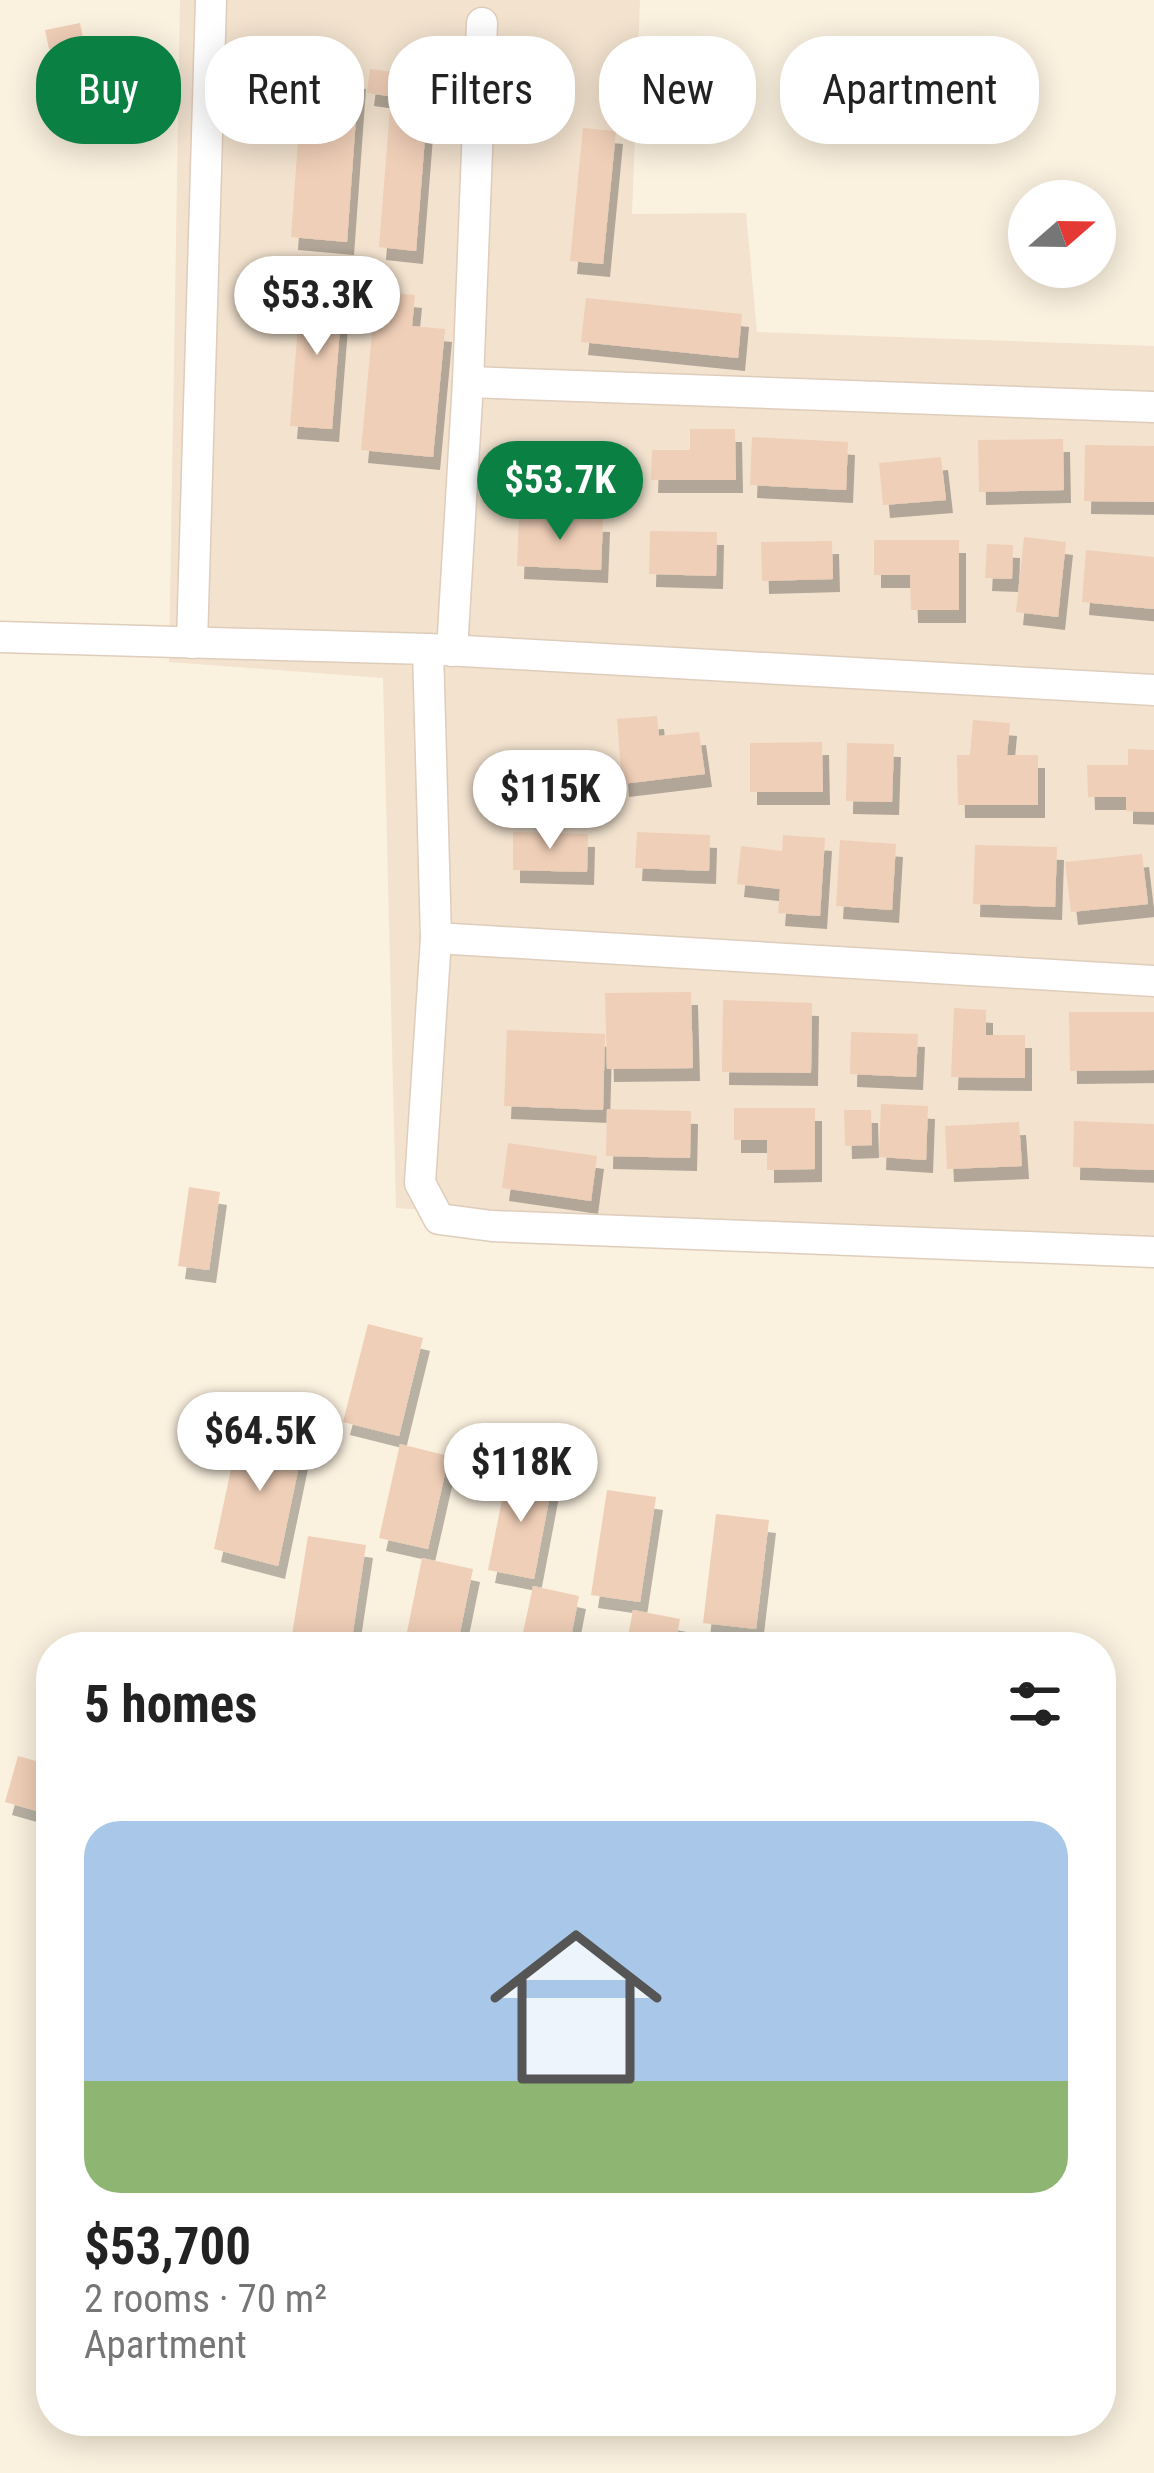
<!DOCTYPE html>
<html lang="en">
<head>
<meta charset="utf-8">
<style>
	:root { --surface:#fff; --page:#f2f2f2; --text:#222; --muted:#767676; --line:#e0e0e0; --accent:#0b8043 }
	body { margin:0; font-family:"Roboto Condensed",sans-serif; background:var(--page); color:var(--text); height:100vh; display:flex; flex-direction:column; font-size:45px; white-space:nowrap }
	* { box-sizing:border-box; margin:0 }
	p { font-size:39px; color:var(--muted) }
	.icon { flex:none; width:66px; height:66px; fill:none; stroke:currentColor; stroke-width:2; stroke-linecap:round; stroke-linejoin:round }
	.map { position:relative; flex:1; overflow:hidden }
	.details { position:absolute; left:36px; top:1632px; width:1080px; height:804px; display:flex; flex-direction:column; background:var(--surface); border-radius:48px; box-shadow:0 6px 30px #0003 }
	.details>* { flex:none }
	.top-card { position:absolute; left:36px; top:36px; width:1083px; height:108px; display:flex; gap:24px }
	.needle { width:78px; rotate:70deg }
	.controls { position:absolute; left:1008px; top:180px; display:grid; gap:24px }
	.controls a { display:grid; place-items:center; width:108px; height:108px; border-radius:50%; background:var(--surface); box-shadow:0 6px 30px #0003; font-size:60px }
	.price { position:absolute; translate:-50% -102px; padding:0 27px; border-radius:42px; background:#fff; color:#222; font-size:39px; line-height:78px; filter:drop-shadow(0 3px 6px #0008) }
	.price::after { content:''; position:absolute; left:50%; top:72px; width:36px; height:27px; margin-left:-18px; background:inherit; clip-path:polygon(0 0,100% 0,50% 100%) }
	.price.current { background:var(--accent); color:#fff }
	ul { padding:0; list-style:none }
	li { display:grid; align-content:center; gap:24px; height:636px; padding:0 48px }
	li+li { border-top:3px solid var(--line) }
	li span { display:grid; place-items:center; height:372px; border-radius:36px; color:#555 }
	li>.icon { margin-inline-start:auto }
	span .icon { width:216px; height:216px; fill:#fffc; stroke-width:1 }
	li b { font-size:51px }
	h2 { display:flex; justify-content:space-between; align-items:center; height:144px; padding:0 48px; font-size:51px }
	.tag { padding:0 42px; border-radius:48px; background:var(--surface); box-shadow:0 6px 30px #0003; font-size:42px; line-height:108px }
	.tag.current { background:var(--accent); color:#fff }
	.map>svg:first-child { display:block }
</style>
</head>
<body>
<div class="map">
<svg width="1154" height="2473" viewBox="0 0 1154 2473">
	<defs>
		<filter id="shadow"><feDropShadow dx="7" dy="13" stdDeviation="0" flood-color="#0004"/></filter>
	</defs>
	<rect width="100%" height="100%" fill="#fbf1df"/>
	<path fill="#f2e2ce" d="M180,0h460l-8,214 114,-1 11,119 397,14v914l-758,-52 -13,-530 -214,-16z"/>
	<g fill="#f0cfb8" filter="url(#shadow)">
		<path d="M80,23l4,19 -35,7 -4,-19z"/>
		<path d="M370,69l64,8 -4,25 -63,-9z"/>
		<path d="M303,72l56,4 -12,166 -56,-5z"/>
		<path d="M390,109l37,3 -11,139 -37,-4z"/>
		<path d="M583,128l33,3 -13,133 -33,-3z"/>
		<path d="M301,287l42,3 -11,139 -42,-3z"/>
		<path d="M376,291l39,4 -3,31 33,3 -12,128 -72,-7z"/>
		<path d="M586,298l156,16 -4,44 -157,-16z"/>
		<path d="M690,429h45l1,51h-85l1,-30h38z"/>
		<path d="M752,437l96,5 -2,48 -96,-5z"/>
		<path d="M1063,439l1,51 -85,2 -1,-52z"/>
		<path d="M537,443h61v37h-62z"/>
		<path d="M1085,445l69,1v56l-70,-1z"/>
		<path d="M941,457l5,43 -63,5 -4,-42z"/>
		<path d="M519,516l84,3 -2,51 -84,-4z"/>
		<path d="M650,531l67,1 -1,44 -67,-2z"/>
		<path d="M1024,537l42,5 -8,75 -42,-5z"/>
		<path d="M874,540h85v70h-48l-1,-35h-36z"/>
		<path d="M832,541l1,38 -71,2 -1,-39z"/>
		<path d="M987,544l26,1 -1,34 -27,-1z"/>
		<path d="M1086,550l68,7v52l-72,-7z"/>
		<path d="M657,716l2,20 40,-4 6,42 -83,10 -5,-65z"/>
		<path d="M973,720l37,3 -3,32h31v50h-80l-1,-50h13z"/>
		<path d="M822,742l1,50h-73v-49z"/>
		<path d="M847,743l47,1 -2,58 -46,-1z"/>
		<path d="M1128,749l26,1v62l-28,-1v-14h-38l-1,-32h41z"/>
		<path d="M587,751l1,34 -77,3 -1,-34z"/>
		<path d="M513,832l75,2 -1,38 -74,-2z"/>
		<path d="M637,832l73,3 -1,36 -74,-3z"/>
		<path d="M783,835l42,3 -5,78 -42,-3 2,-24 -43,-5 4,-38 41,5z"/>
		<path d="M840,840l56,4 -4,66 -56,-4z"/>
		<path d="M975,845l82,2 -2,60 -82,-3z"/>
		<path d="M1142,854l6,50 -77,8 -6,-50z"/>
		<path d="M691,992l2,76 -86,1 -2,-76z"/>
		<path d="M723,1000l89,3 -1,70 -89,-1z"/>
		<path d="M954,1008l32,2v25h39v43l-74,-1z"/>
		<path d="M1069,1012h85v58l-84,1z"/>
		<path d="M507,1030l98,4 -2,76 -99,-4z"/>
		<path d="M851,1032l67,2 -2,43 -66,-3z"/>
		<path d="M881,1104l47,2 -2,54 -47,-3z"/>
		<path d="M734,1108h81v61l-48,1v-30h-33z"/>
		<path d="M607,1109l84,2 -1,47 -84,-2z"/>
		<path d="M844,1110h27l1,35 -27,1z"/>
		<path d="M1074,1121l80,3v46l-81,-3z"/>
		<path d="M1019,1122l3,44 -75,3 -2,-43z"/>
		<path d="M508,1143l89,13 -6,45 -89,-13z"/>
		<path d="M189,1187l31,5 -11,78 -31,-4z"/>
		<path d="M368,1324l55,14 -24,98 -56,-14z"/>
		<path d="M241,1422l64,15 -27,129 -64,-17z"/>
		<path d="M400,1444l49,12 -21,93 -49,-11z"/>
		<path d="M508,1470l45,9 -19,100 -46,-9z"/>
		<path d="M607,1490l49,7 -16,105 -49,-7z"/>
		<path d="M716,1514l53,6 -13,109 -53,-6z"/>
		<path d="M308,1536l58,9 -15,100 -59,-10z"/>
		<path d="M422,1558l51,11 -16,78h-53z"/>
		<path d="M533,1586l46,10 -10,51h-49z"/>
		<path d="M633,1610l47,9 -5,28h-49z"/>
		<path d="M18,1756l32,9 -13,46 -32,-9z"/>
	</g>
	<g fill="none" stroke-linecap="round" stroke-linejoin="round">
		<g stroke="#dfcdbc" stroke-width="33">
			<g id="street">
				<path d="M468,382l686,25"/>
				<path d="M0,637l428,12 726,41"/>
				<path d="M192,643l19,-643"/>
				<path d="M428,649l8,289 -16,245 19,36 53,7 662,26"/>
				<path d="M452,651l16,-269 14,-359"/>
				<path d="M436,938l718,43"/>
			</g>
		</g>
		<use href="#street" stroke="#fff" stroke-width="30"/>
	</g>
</svg>
<div class="controls">
<a><svg class="needle" viewBox="-14 -14 28 28"><path d="M0-13l5 13h-10z" fill="#e53935"/><path d="M0 13l5-13h-10z" fill="#767676"/></svg></a>
</div>
<b class="price" style="left:317px;top:358px">$53.3K</b>
<b class="price current" style="left:560px;top:543px">$53.7K</b>
<b class="price" style="left:550px;top:852px">$115K</b>
<b class="price" style="left:260px;top:1494px">$64.5K</b>
<b class="price" style="left:521px;top:1525px">$118K</b>
<div class="top-card">
<a class="tag current">Buy</a>
<a class="tag">Rent</a>
<a class="tag">Filters</a>
<a class="tag">New</a>
<a class="tag">Apartment</a>
</div>
<section class="details">
<h2>5 homes<svg class="icon" aria-label="filters" viewBox="0 0 24 24"><path d="M4 7h16M4 17h16"/><circle cx="9" cy="7" r="2"/><circle cx="15" cy="17" r="2"/></svg></h2>
<ul>
<li><span style="background:linear-gradient(#a9c7e8 70%,#8fb573 0)"><svg class="icon" aria-label="home" viewBox="0 0 24 24"><path d="M3 11l9-7 9 7M6 9v11h12V9"/></svg></span><div><b>$53,700</b><p>2 rooms · 70 m²</p><p>Apartment</p></div></li>
</ul>
</section>
</div>
</body>
</html>
